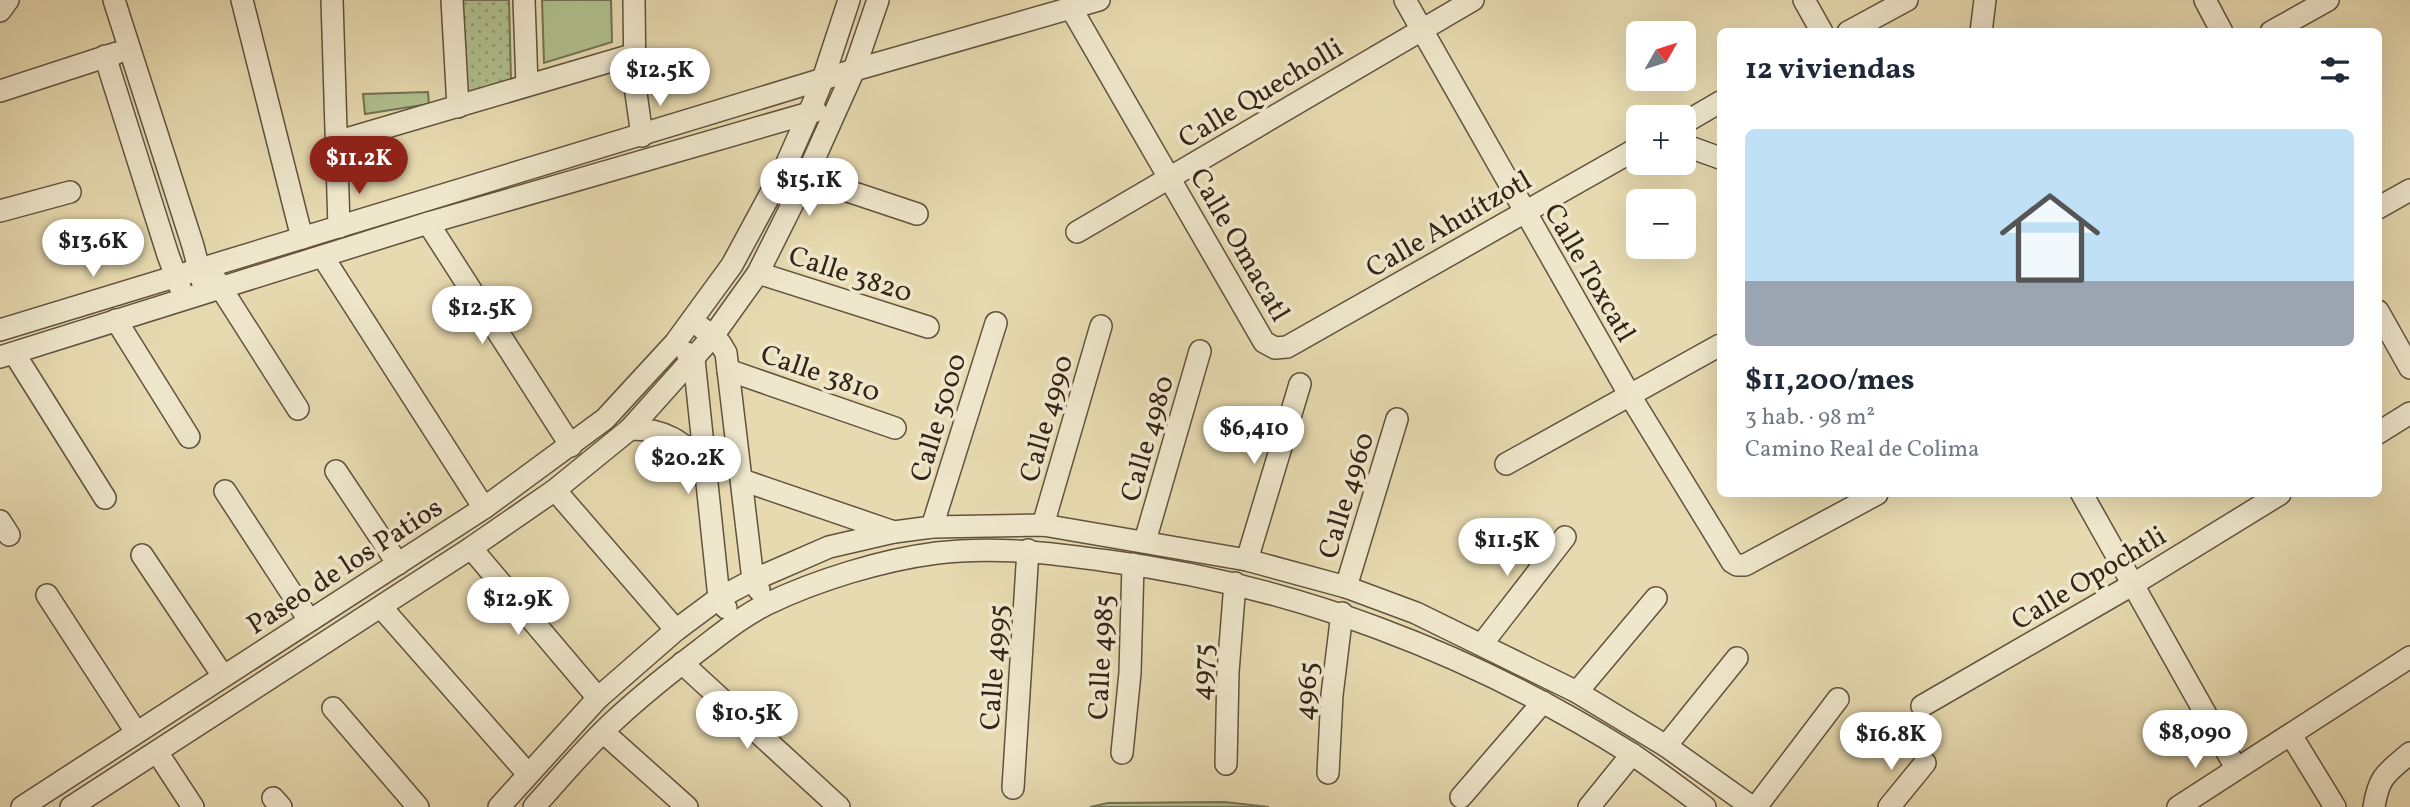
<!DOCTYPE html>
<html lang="es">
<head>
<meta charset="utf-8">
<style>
	:root { --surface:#fff; --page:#f6f6f7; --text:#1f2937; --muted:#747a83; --line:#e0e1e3; --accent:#8f2418 }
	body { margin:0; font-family:Vollkorn,serif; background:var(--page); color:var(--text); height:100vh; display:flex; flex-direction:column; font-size:26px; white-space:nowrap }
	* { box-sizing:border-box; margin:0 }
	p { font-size:23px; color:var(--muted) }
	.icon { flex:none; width:38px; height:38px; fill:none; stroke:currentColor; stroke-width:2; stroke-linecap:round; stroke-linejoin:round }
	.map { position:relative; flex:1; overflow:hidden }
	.drawer { position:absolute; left:1717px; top:28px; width:665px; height:469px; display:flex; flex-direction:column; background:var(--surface); border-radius:10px; box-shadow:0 7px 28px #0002 }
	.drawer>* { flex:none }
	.needle { width:46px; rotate:51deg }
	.tools { position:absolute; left:1626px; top:21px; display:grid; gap:14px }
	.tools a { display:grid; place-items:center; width:70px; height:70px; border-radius:10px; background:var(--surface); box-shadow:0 7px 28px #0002; font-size:35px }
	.price { position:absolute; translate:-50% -60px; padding:0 16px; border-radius:24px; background:#fff; color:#222; font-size:23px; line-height:46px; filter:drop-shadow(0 2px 4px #0008) }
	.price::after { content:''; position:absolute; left:50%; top:42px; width:21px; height:16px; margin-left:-10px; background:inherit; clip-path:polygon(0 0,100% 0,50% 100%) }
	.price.on { background:var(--accent); color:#fff }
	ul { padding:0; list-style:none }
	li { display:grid; align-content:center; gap:14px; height:371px; padding:0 28px }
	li+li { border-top:2px solid var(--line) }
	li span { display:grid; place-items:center; height:217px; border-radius:10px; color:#555 }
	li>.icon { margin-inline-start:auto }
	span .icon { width:126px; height:126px; fill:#fffc; stroke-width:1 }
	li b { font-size:30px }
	h2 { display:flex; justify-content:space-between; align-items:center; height:84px; padding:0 28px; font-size:30px }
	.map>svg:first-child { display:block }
</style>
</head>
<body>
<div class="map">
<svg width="2410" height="807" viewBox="0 0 2410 807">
	<defs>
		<pattern id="park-dots" width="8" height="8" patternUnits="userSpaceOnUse" patternTransform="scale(1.75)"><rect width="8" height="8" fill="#b1c18f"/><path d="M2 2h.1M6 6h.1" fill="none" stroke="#919d74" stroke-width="1.8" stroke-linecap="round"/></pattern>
	</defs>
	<rect width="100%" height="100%" fill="#e7dab0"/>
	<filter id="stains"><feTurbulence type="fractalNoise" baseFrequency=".00286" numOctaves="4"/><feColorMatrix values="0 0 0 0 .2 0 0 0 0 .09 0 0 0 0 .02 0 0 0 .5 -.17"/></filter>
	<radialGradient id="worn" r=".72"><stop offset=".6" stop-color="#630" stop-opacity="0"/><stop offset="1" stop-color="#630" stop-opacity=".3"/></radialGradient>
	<g fill="#b1c18f" stroke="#737354" stroke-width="2">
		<path d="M542,0h69l1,42 -68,21z"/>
		<path d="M428,92l1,12 -64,10 -2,-20z"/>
		<path d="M1224,802l45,5h-179l18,-4z"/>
	</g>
	<path fill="url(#park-dots)" stroke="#737354" stroke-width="2" d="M462,0h47l2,81 -46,15z"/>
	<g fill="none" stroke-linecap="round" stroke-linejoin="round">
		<g stroke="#62523f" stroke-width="24">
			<g id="minor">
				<path d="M114,0l79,246 9,35"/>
				<path d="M242,0l60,238"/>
				<path d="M332,0l7,227"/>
				<path d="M452,0l6,107"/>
				<path d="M524,0l3,85"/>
				<path d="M634,0l1,86 7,50"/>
				<path d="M1405,0l224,394 103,168 5,3h8l132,-71"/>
				<path d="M1804,0l18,32"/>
				<path d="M2205,0l17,32"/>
				<path d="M1071,8l193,334 11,6 12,-1 351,-199"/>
				<path d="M0,11l8,-11"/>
				<path d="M1848,32l59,-32"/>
				<path d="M1981,32l4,-32"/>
				<path d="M2271,32l57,-32"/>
				<path d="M105,56l63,199 12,32"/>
				<path d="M0,91l117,-38"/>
				<path d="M1684,123l36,-21"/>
				<path d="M336,142l299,-88"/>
				<path d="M1684,145l36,13"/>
				<path d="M806,177l111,37"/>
				<path d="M2378,208l32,-18"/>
				<path d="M0,211l70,-19"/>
				<path d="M428,223l143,223"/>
				<path d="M1077,232l396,-232"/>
				<path d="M323,257l161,251"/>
				<path d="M758,273l170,54"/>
				<path d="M214,277l84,132"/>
				<path d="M2378,311l32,57"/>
				<path d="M116,320l73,117"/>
				<path d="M702,328l18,15 6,10 27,227 6,10"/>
				<path d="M0,330l823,-251 276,-79"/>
				<path d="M14,353l91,145"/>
				<path d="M687,353l7,6 25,239 7,10"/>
				<path d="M0,357l428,-134 388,-112"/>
				<path d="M728,370l167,58"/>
				<path d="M630,429c36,0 51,12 76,36"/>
				<path d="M2378,433l32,-20"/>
				<path d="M1506,464l214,-119"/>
				<path d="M336,471l62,93"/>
				<path d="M742,480l152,52"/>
				<path d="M555,490l121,140"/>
				<path d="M225,491l84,129"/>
				<path d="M2082,494l154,274"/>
				<path d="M0,521l9,14"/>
				<path d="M1043,525l58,-199"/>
				<path d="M932,527l64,-204"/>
				<path d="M1145,541l55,-190"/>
				<path d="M471,548l127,150"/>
				<path d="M142,555l81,121"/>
				<path d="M1247,560l53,-176"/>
				<path d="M1346,587l51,-168"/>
				<path d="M47,595l89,137"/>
				<path d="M381,607l147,167"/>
				<path d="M1482,644l83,-107"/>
				<path d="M682,663l157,144"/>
				<path d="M1577,692l79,-94"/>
				<path d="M1922,706l210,-121 148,-91"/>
				<path d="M333,708l85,99"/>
				<path d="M603,732l84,75"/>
				<path d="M2291,735l44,72"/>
				<path d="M1666,746l71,-88"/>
				<path d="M157,752l36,55"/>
				<path d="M1122,753l8,-80 3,-109"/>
				<path d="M1226,764l2,-92 7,-89"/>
				<path d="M1328,773l4,-78 10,-82"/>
				<path d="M1013,788l15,-238"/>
				<path d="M1461,797l82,-95"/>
				<path d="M273,798l8,9"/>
				<path d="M22,807l462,-299 121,-89 70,-76 57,-78 53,-98 24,-54 14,-34 26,-79"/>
				<path d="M71,807l400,-259 84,-58 75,-61 83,-93 45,-63 48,-96 48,-107 24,-70"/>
				<path d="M499,807l99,-109 78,-68 43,-32 34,-18 76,-33 65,-15 38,-5 111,-2 204,35 99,27 70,26 161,79 89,54 86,61"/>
				<path d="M534,807c26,-29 52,-60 81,-87 27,-25 57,-49 86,-71 21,-16 42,-33 66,-45 50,-24 115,-44 170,-51 57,-7 114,0 171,8 186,24 363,92 522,192 26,17 51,36 75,54"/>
				<path d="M1589,807l43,-53"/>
				<path d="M1756,807l82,-108"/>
				<path d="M1889,807l36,-44"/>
				<path d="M2178,807l232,-150"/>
				<path d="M2374,807c5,-32 13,-34 36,-54"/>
			</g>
		</g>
		<use href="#minor" stroke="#efe7cc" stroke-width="21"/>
	</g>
	<g text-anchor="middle" stroke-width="7" stroke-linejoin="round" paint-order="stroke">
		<g font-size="28" fill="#352519" stroke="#efe7cc">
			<text transform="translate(1260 92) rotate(-31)" y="10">Calle Quecholli</text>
			<text transform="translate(1448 223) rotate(-30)" y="10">Calle Ahuítzotl</text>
			<text transform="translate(1241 244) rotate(60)" y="10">Calle Omacatl</text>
			<text transform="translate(1591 272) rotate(60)" y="10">Calle Toxcatl</text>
			<text transform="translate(851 273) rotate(18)" y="10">Calle 3820</text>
			<text transform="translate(821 372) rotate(19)" y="10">Calle 3810</text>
			<text transform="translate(937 417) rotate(-73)" y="10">Calle 5000</text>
			<text transform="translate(1045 418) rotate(-74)" y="10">Calle 4990</text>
			<text transform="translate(1146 438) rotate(-74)" y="10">Calle 4980</text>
			<text transform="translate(1345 495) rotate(-73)" y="10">Calle 4960</text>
			<text transform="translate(344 565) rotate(-33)" y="10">Paseo de los Patios</text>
			<text transform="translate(2088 577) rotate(-31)" y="10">Calle Opochtli</text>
			<text transform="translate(1100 657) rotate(-87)" y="10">Calle 4985</text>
			<text transform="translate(993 667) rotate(-86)" y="10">Calle 4995</text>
			<text transform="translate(1201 672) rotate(-87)" y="10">4975</text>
			<text transform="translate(1305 691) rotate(-85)" y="10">4965</text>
		</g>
	</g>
	<rect width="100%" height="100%" filter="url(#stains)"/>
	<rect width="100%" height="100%" fill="url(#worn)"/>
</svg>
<div class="tools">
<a><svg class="needle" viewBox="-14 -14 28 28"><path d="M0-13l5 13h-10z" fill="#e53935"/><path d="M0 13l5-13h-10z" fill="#747a83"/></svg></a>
<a>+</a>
<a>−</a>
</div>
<b class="price" style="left:660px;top:108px">$12.5K</b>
<b class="price on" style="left:359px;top:196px">$11.2K</b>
<b class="price" style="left:809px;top:218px">$15.1K</b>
<b class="price" style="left:93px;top:279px">$13.6K</b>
<b class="price" style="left:482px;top:346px">$12.5K</b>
<b class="price" style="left:1254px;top:466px">$6,410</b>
<b class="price" style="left:688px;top:496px">$20.2K</b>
<b class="price" style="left:1507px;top:578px">$11.5K</b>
<b class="price" style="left:518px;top:637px">$12.9K</b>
<b class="price" style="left:747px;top:751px">$10.5K</b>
<b class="price" style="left:2195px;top:770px">$8,090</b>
<b class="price" style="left:1891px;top:772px">$16.8K</b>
<section class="drawer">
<h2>12 viviendas<svg class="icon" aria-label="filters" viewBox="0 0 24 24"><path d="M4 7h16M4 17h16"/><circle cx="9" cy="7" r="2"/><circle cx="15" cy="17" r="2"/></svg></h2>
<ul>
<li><span style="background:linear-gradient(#bfe0f5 70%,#9aa5b1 0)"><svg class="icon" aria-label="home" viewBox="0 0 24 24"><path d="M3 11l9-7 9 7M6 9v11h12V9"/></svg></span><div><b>$11,200/mes</b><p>3 hab. · 98 m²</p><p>Camino Real de Colima</p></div></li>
</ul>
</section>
</div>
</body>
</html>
